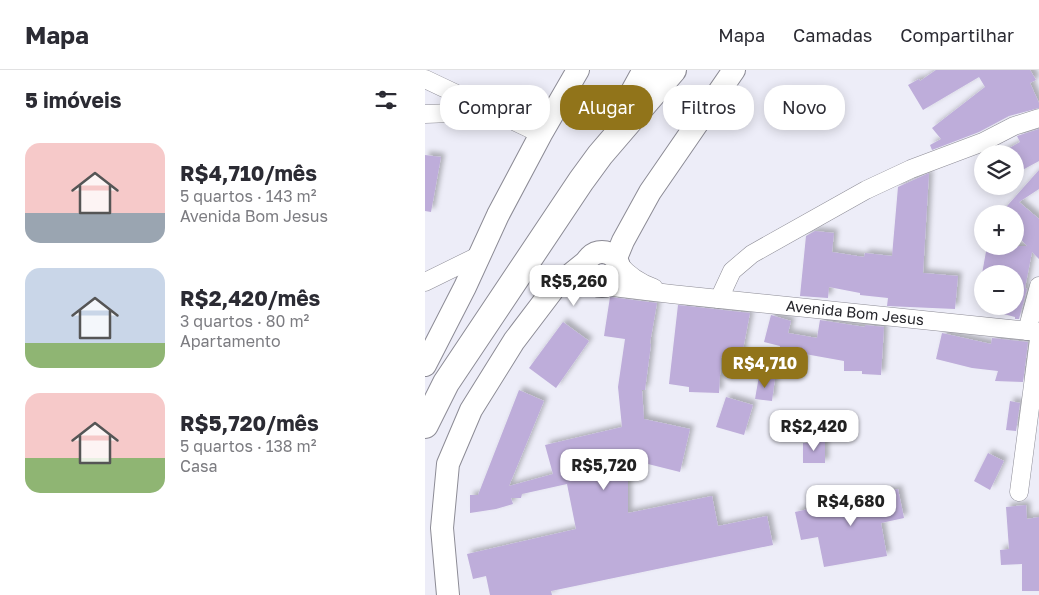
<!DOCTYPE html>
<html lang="pt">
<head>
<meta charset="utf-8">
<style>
	:root { --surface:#fff; --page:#f2f2f3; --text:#2b2b33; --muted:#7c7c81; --line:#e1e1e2; --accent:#91741a }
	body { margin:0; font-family:"Golos Text",sans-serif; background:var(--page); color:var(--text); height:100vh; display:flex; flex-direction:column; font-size:19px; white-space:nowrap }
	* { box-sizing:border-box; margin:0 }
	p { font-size:16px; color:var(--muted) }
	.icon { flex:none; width:28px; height:28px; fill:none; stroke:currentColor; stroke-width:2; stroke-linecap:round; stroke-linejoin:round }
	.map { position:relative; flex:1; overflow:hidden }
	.sheet { display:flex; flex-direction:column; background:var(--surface); width:425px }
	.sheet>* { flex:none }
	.banner { position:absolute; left:15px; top:15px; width:475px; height:45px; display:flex; gap:10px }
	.buttons { position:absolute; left:549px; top:75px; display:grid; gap:10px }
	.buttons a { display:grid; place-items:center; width:50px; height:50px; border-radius:50%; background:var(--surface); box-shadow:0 2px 12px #0003; font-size:25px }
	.price { position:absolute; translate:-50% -42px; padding:0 11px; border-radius:10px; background:#fff; color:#222; font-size:16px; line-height:32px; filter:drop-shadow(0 1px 2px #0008) }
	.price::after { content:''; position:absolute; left:50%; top:30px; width:15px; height:11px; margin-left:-8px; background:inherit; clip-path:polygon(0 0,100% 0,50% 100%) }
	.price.active { background:var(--accent); color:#fff }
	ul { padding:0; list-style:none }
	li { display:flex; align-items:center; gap:15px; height:125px; padding:0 25px }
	li span { display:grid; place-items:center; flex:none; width:140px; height:100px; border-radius:15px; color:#555 }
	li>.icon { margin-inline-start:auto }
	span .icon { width:60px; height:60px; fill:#fffc; stroke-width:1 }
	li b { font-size:21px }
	h2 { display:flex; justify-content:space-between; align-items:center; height:60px; padding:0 25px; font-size:21px }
	.tag { padding:0 18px; border-radius:20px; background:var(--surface); box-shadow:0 2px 12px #0003; font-size:18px; line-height:45px }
	.tag.active { background:var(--accent); color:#fff }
	header { display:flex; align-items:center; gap:30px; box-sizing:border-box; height:70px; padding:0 25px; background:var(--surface); border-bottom:1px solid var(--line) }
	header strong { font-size:24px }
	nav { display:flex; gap:28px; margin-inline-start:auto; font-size:18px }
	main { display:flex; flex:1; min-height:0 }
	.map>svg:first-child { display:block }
</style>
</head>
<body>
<header>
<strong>Mapa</strong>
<nav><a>Mapa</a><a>Camadas</a><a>Compartilhar</a></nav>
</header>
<main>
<section class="sheet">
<h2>5 imóveis<svg class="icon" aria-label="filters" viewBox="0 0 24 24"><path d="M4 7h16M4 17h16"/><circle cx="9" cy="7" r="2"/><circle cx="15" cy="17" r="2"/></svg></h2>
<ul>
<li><span style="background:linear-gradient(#f6c9c9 70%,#9aa5b1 0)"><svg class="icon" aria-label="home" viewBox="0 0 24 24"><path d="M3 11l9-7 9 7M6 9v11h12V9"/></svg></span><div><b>R$4,710/mês</b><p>5 quartos · 143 m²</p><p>Avenida Bom Jesus</p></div></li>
<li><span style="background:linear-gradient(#c9d6e8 75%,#8fb573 0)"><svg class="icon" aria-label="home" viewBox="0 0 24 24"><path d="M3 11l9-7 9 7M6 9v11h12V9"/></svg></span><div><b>R$2,420/mês</b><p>3 quartos · 80 m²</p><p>Apartamento</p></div></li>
<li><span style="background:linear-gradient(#f6c9c9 65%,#8fb573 0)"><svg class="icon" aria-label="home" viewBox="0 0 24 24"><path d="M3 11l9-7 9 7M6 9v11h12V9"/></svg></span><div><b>R$5,720/mês</b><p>5 quartos · 138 m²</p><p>Casa</p></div></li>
</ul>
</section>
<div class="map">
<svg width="614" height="525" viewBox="0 0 614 525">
	<defs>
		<filter id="shadow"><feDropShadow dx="4" dy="-4" stdDeviation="2.5" flood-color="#0004"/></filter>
	</defs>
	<rect width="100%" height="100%" fill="#ededf8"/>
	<g fill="#beadda" filter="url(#shadow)">
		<path d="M511,0h94l6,10 -6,3 9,20v5l-30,8 -30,16 -47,18 -2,-5 11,-6 -9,-11 53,-41 -6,-10 -56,33 -15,-25 11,-6 1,2z"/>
		<path d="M614,59v32l-24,13v-20h-16l21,-12 -3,-6z"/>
		<path d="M0,85l16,2 -10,55 -6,-1z"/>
		<path d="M614,100v19l-20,13 20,17v40l-7,-7 -7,36 2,1 -8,30h-4v-2l-27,-7v-4h27v-32h-33l5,-28h40l-12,-13v-19h-15z"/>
		<path d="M504,103l-6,100 35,3 -3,33 -68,-3 1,-8 -28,-3v-2l-31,-6 -1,11 -28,-2 6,-60 9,-5 19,2 -2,19 32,5 1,-4 27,3 6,-69z"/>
		<path d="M185,227l47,6 -7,40 1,1 -6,46h-3l2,29 46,10 -10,43 -52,-13v54l84,-17 6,30 49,-10 6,29 -222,46 1,4h-62l-4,-19 -13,3 -6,-25 109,-25 -9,-45 -45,10 -1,4h-10l2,6 -17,5 -26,4v-18h8l41,-105 25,11 -35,85 44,-12 -8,-29 77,-18 -4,-40 7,-48 -21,-3z"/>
		<path d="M253,235l72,8 -9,47 -20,-3 -2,36 -30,-1v-5l-20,-3z"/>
		<path d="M346,245l20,6 -3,12 29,5 3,-18 45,7v-2l19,2 -3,48 -19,-1v-3h-18v-10l-39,-7 -3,16 -12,-2 -1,8 -13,-3 4,-27 -16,-4z"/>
		<path d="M138,252l26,19 -33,47 -27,-20z"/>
		<path d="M517,263l49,11 1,-6 36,4 -5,40 -28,-1 3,-10 -26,-3 -36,-9z"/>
		<path d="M334,306l16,2 -3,23 -17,-2z"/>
		<path d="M301,327l27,8 -9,30 -28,-8z"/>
		<path d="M585,331l10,2 -4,28 -10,-1z"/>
		<path d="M388,371h12v22h-22v-20h10z"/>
		<path d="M563,383l16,8 -14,29 -16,-9z"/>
		<path d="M473,419l6,29 -23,5 6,33 -63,11 -6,-30 -17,3 -6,-28z"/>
		<path d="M601,435l1,14 12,-2v74h-17v-27l-21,1 -1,-15 9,-1 -3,-42z"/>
	</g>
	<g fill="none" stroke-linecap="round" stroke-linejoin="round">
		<g stroke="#8c8b95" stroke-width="19">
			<g id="minor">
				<path d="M0,9l116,55"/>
				<path d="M0,44l27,-1 42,2"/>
				<path d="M194,194c10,12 21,19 35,24"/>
				<path d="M0,212l53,-26"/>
				<path d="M180,216l66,8 368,38"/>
				<path d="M294,229l13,-28 20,-17 114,-64 45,-21 72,-27 31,-16 25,-8"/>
				<path d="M602,261l12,-45"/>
				<path d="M594,422l20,-153"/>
			</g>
		</g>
		<g stroke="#8c8b95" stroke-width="24">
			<g id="major">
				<circle cx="177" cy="199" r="17"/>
				<path d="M191,188l7,-17 27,-49 84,-122"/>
				<path d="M0,295l40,-78 33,-72 43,-81 37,-64"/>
				<path d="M23,525l-6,-67 6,-64 23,-54 43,-69 41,-54 31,-25"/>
			</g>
		</g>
		<g stroke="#8c8b95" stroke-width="28">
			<g id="highway">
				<path d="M199,40l22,-40"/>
				<path d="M0,355l21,-42 135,-202 19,-26 73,-85"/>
			</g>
		</g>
		<use href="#minor" stroke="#fff" stroke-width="18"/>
		<use href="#major" stroke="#fff" stroke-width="22"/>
		<use href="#highway" stroke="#fff" stroke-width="26"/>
	</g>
	<g text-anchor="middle" stroke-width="5" stroke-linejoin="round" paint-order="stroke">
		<g font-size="15" fill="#27272c" stroke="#fff">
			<text transform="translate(430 243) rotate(6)" y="5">Avenida Bom Jesus</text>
		</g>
	</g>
</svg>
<div class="buttons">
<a><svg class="icon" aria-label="layers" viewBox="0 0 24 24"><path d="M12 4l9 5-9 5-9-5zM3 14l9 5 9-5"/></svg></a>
<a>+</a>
<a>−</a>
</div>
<b class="price" style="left:149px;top:237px">R$5,260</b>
<b class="price active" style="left:340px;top:319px">R$4,710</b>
<b class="price" style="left:389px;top:382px">R$2,420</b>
<b class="price" style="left:179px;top:421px">R$5,720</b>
<b class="price" style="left:426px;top:457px">R$4,680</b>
<div class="banner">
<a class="tag">Comprar</a>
<a class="tag active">Alugar</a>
<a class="tag">Filtros</a>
<a class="tag">Novo</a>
</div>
</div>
</main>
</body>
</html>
